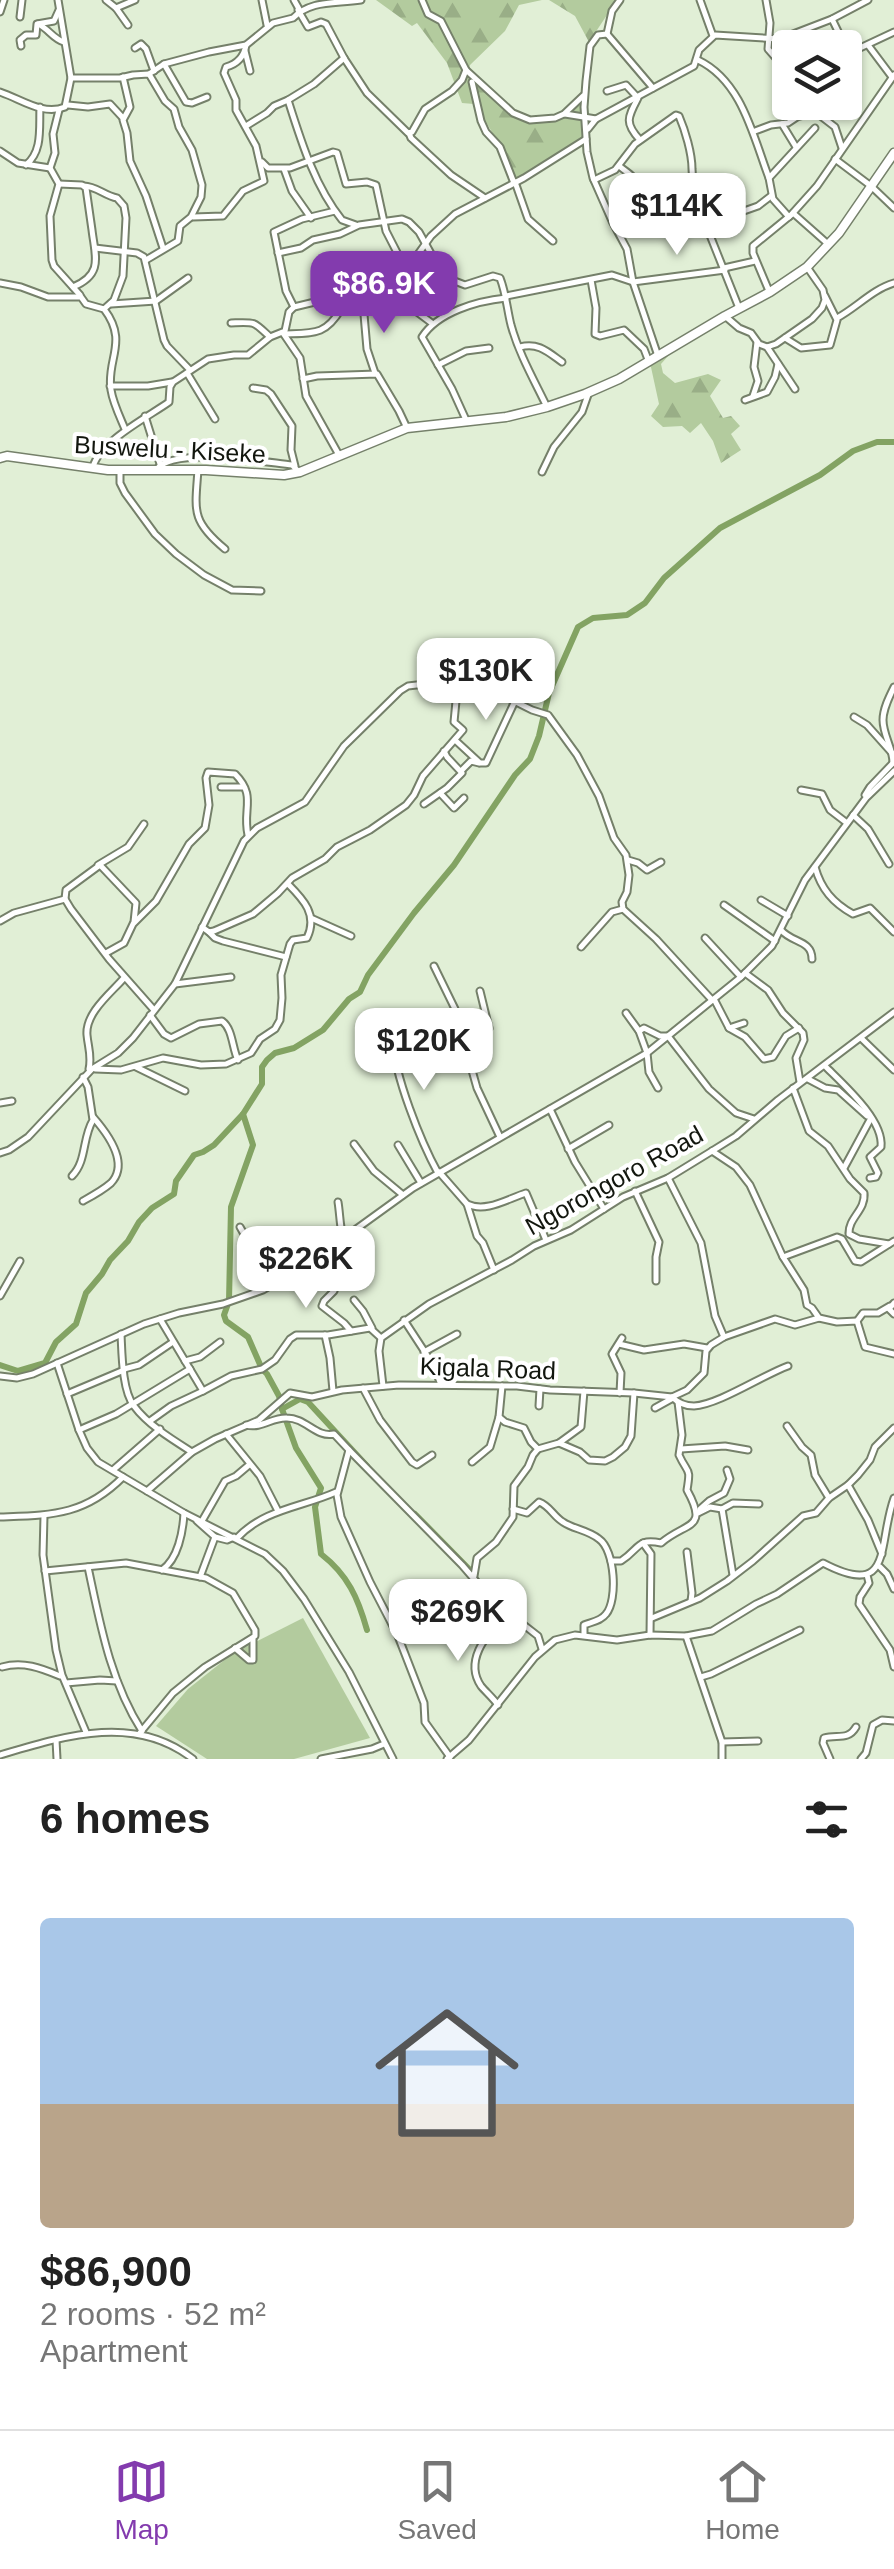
<!DOCTYPE html>
<html lang="en">
<head>
<meta charset="utf-8">
<style>
	:root { --surface:#fff; --page:#f2f2f2; --text:#222; --muted:#767676; --line:#e0e0e0; --accent:#833bae }
	body { margin:0; font-family:Helvetica,sans-serif; background:var(--page); color:var(--text); height:100vh; display:flex; flex-direction:column; font-size:38px; white-space:nowrap }
	* { box-sizing:border-box; margin:0 }
	p { font-size:32px; color:var(--muted) }
	.icon { flex:none; width:55px; height:55px; fill:none; stroke:currentColor; stroke-width:2; stroke-linecap:round; stroke-linejoin:round }
	.map { position:relative; height:1759px; overflow:hidden }
	.panel { display:flex; flex-direction:column; background:var(--surface); flex:1 }
	.panel>* { flex:none }
	.controls { position:absolute; left:772px; top:30px; display:grid; gap:20px }
	.controls a { display:grid; place-items:center; width:90px; height:90px; border-radius:10px; background:var(--surface); box-shadow:0 2px 8px #0004; font-size:50px }
	.price { position:absolute; translate:-50% -85px; padding:0 22px; border-radius:20px; background:#fff; color:#222; font-size:32px; line-height:65px; filter:drop-shadow(0 2px 5px #0008) }
	.price::after { content:''; position:absolute; left:50%; top:60px; width:30px; height:22px; margin-left:-15px; background:inherit; clip-path:polygon(0 0,100% 0,50% 100%) }
	.price.on { background:var(--accent); color:#fff }
	ul { padding:0; list-style:none }
	li { display:grid; align-content:center; gap:20px; height:530px; padding:0 40px }
	li+li { border-top:2px solid var(--line) }
	li span { display:grid; place-items:center; height:310px; border-radius:10px; color:#555 }
	li>.icon { margin-inline-start:auto }
	span .icon { width:180px; height:180px; fill:#fffc; stroke-width:1 }
	li b { font-size:42px }
	h2 { display:flex; justify-content:space-between; align-items:center; height:120px; padding:0 40px; font-size:42px }
	.tabs { display:flex; justify-content:space-around; align-items:center; height:140px; border-top:2px solid var(--line); background:var(--surface); font-size:28px; color:var(--muted) }
	.tabs a { display:grid; justify-items:center; gap:5px }
	.tabs .on { color:var(--accent) }
	.map>svg:first-child { display:block }
</style>
</head>
<body>
<div class="map">
<svg width="894" height="1759" viewBox="0 0 894 1759">
	<defs>
		<pattern id="forest-firs" width="22" height="20" patternUnits="userSpaceOnUse" patternTransform="scale(2.5)"><rect width="22" height="20" fill="#b3cb9e"/><path d="M5 1l3.5 6h-7zM16 11l3.5 6h-7z" fill="#99ae87"/></pattern>
	</defs>
	<rect width="100%" height="100%" fill="#e1efd6"/>
	<g fill="url(#forest-firs)">
		<path d="M376,0h166l-23,5 -14,26 -35,34 -2,8c49,36 47,73 111,29l5,1 2,36 -72,41 -10,-28 -26,-43 -4,-5 -12,-1 -15,-40 -30,-40 -5,3z"/>
		<path d="M549,0h68l-28,42 -14,-26z"/>
		<path d="M664,348l5,7 -8,9 2,9 12,10 33,-9 13,6 -11,16 13,22 8,-2 9,10 -9,8 10,16 -20,13 -8,-22 -12,-18 -11,10 -8,-7 -19,1 -12,-11 8,-12 -10,-46z"/>
	</g>
	<path fill="#b3cb9e" d="M303,1618l67,120 -76,21h-87l-51,-33 32,-37 44,-35z"/>
	<g fill="none" stroke-linecap="round" stroke-linejoin="round">
		<g stroke="#83a363" stroke-width="6">
			<path d="M243,1114l10,31 -22,62 -2,94 -5,14 2,6 22,16 14,32 5,5 12,22 3,13 18,-10 8,3 59,64"/>
			<path d="M0,1365l18,6 27,-8 11,-21 20,-18 10,-31 16,-19 8,-14 18,-19 11,-19 13,-14 22,-14 2,-13 18,-26 9,-3 11,-7 29,-31 19,-30v-17l5,-7 8,-7 19,-5 29,-18 26,-31 11,-7 8,-17 46,-62 40,-48 61,-90 15,-16 9,-23 10,-43 29,-66 15,-9 34,-3 18,-12 19,-25 56,-50 100,-53 33,-24 24,-9h17"/>
			<path d="M282,1409l14,39 25,40 -6,19 6,47c27,21 37,44 46,76"/>
			<path d="M415,1514l57,58"/>
		</g>
		<g stroke="#75806a" stroke-width="9">
			<g id="minor">
				<path d="M106,0l10,8 12,17"/>
				<path d="M262,0l5,25"/>
				<path d="M294,0l5,9"/>
				<path d="M422,0l6,14 13,7 25,49 47,43 17,7 25,-2 9,-4 19,-18"/>
				<path d="M700,0l13,36"/>
				<path d="M766,0l4,23 -2,26 22,25"/>
				<path d="M116,8l19,-8"/>
				<path d="M298,10l10,17 13,-5 5,2 18,34 23,35 41,40 4,-1 13,-23 27,-18 10,-11 4,-10"/>
				<path d="M0,12l4,-12"/>
				<path d="M20,17l2,-17"/>
				<path d="M832,19l16,33"/>
				<path d="M38,24c11,5 15,15 26,18"/>
				<path d="M607,34l-9,1 -8,11 -4,35 -2,26 3,45 6,26 19,43 15,28 6,33 25,74"/>
				<path d="M607,34l46,54"/>
				<path d="M607,34l5,-23 8,-11"/>
				<path d="M868,45l24,32"/>
				<path d="M21,46l-1,-6 6,-5h10l1,-11 17,-3 5,-11"/>
				<path d="M135,48l6,-4 5,5 8,22"/>
				<path d="M245,51l5,20"/>
				<path d="M845,55l49,-23"/>
				<path d="M698,60c44,21 55,76 71,118"/>
				<path d="M164,64l22,38 6,1 15,-6"/>
				<path d="M149,74l15,-10 45,-12 37,-7 27,-22 20,-5c18,-18 40,-14 68,-18"/>
				<path d="M123,77l7,30 -7,13 4,13 3,28 16,35 17,52"/>
				<path d="M71,78h49l13,-3 16,-1 16,27 9,8 5,18 13,23 10,35 -1,12 -10,20 -11,9 -2,15 -32,19"/>
				<path d="M472,82l9,39 5,11 14,15 14,36"/>
				<path d="M607,91l19,-6 12,13c-10,19 -14,25 2,42"/>
				<path d="M0,92c21,7 43,24 65,15l6,-29 -13,-78"/>
				<path d="M288,100c13,41 27,87 54,120l14,5"/>
				<path d="M815,102l7,15 13,10 7,21"/>
				<path d="M68,105l20,2 22,-3 13,14"/>
				<path d="M59,110l-6,24 2,19 -5,15 9,16 -9,32 2,44 2,6 26,29"/>
				<path d="M565,114l31,5"/>
				<path d="M782,124l14,23"/>
				<path d="M246,126l21,-13 7,-7 14,-6 26,-16 30,-26"/>
				<path d="M588,129l8,-10 98,-53 5,-16 16,-15 65,4 52,-20 36,-19"/>
				<path d="M755,131l16,-6 17,-2 9,-6 21,-6"/>
				<path d="M409,133l2,5 40,37 34,23"/>
				<path d="M0,151l18,12 32,5"/>
				<path d="M835,159l36,27 23,22"/>
				<path d="M262,162l6,6h22l43,-16 4,1 9,31 21,-2 9,3 10,46 20,39"/>
				<path d="M26,165c17,-14 13,-37 14,-58"/>
				<path d="M619,166c1,1 14,10 14,11 13,15 7,36 24,47l49,-2"/>
				<path d="M284,169l8,22 19,27"/>
				<path d="M594,180l21,-10 20,-26 41,-29 3,1c6,14 13,37 13,53 1,10 -1,16 2,26l45,113"/>
				<path d="M515,182l13,37 25,22"/>
				<path d="M59,184l23,1 4,3c2,14 4,28 6,42 3,26 12,44 -19,57"/>
				<path d="M84,186c12,0 21,10 33,12l7,8 2,12 -3,58 -9,24 -10,9"/>
				<path d="M793,213l35,31"/>
				<path d="M193,217l30,-1 20,-25 21,-10 -8,-35 -20,-36v-10l-12,-27 2,-6c11,-3 18,-10 20,-22"/>
				<path d="M789,217l-16,-18 -4,-21 46,-50"/>
				<path d="M707,224l51,-18 13,-10"/>
				<path d="M95,248l42,5 7,4 20,83 3,6 23,24"/>
				<path d="M278,253l23,-5 12,-8 27,-6 19,-9 43,-6 7,3 10,10 25,45 21,8 28,-9 7,2c6,15 7,31 11,47 8,29 23,55 36,82"/>
				<path d="M724,268l31,-7"/>
				<path d="M591,280l5,28 -1,26 5,2 24,-6 20,19 5,13"/>
				<path d="M397,281l16,28 20,15"/>
				<path d="M0,283l21,4 27,10h33l5,7 18,5c25,33 2,50 7,81 2,13 9,27 14,39"/>
				<path d="M769,291l-16,-38v-7l38,-31 26,-29 77,-111"/>
				<path d="M506,296l106,-21 21,7 92,-12"/>
				<path d="M363,303l4,46 8,24"/>
				<path d="M111,304l45,-3 32,-23"/>
				<path d="M294,307l-8,-16 -12,-59 28,-13 33,-8"/>
				<path d="M725,316l14,12 12,5 8,11 8,3 9,-3 36,-25 10,-11 3,-8 -2,-10 -16,-23"/>
				<path d="M837,318c19,-10 36,-29 57,-35"/>
				<path d="M231,323c25,-1 22,-2 39,14"/>
				<path d="M283,333l17,25 6,38 33,59"/>
				<path d="M285,334c29,-1 41,1 56,-25"/>
				<path d="M785,338l16,10 29,-3 7,-25 -12,-24"/>
				<path d="M520,347c18,-5 28,5 42,15"/>
				<path d="M767,347l28,42"/>
				<path d="M438,365l28,-14 23,-3"/>
				<path d="M187,373l28,46"/>
				<path d="M303,379l14,-3 60,-2 22,37 8,17"/>
				<path d="M110,386h38l24,-4"/>
				<path d="M253,388l13,2 5,4 21,32 -1,24 4,16"/>
				<path d="M753,396l5,-15 -4,-14 3,-25"/>
				<path d="M745,400l22,-8 8,-15 3,-13"/>
				<path d="M145,416l15,48"/>
				<path d="M467,422l-15,-33 -30,-52c16,-25 55,-36 84,-39"/>
				<path d="M93,467c6,-25 55,-50 76,-65l1,-15 3,-5 35,-23 26,-4h14l22,-18 15,-6 4,-19 5,-5 25,-6 10,1 8,6h8l18,-6 25,-13 13,-11 30,-42 24,-22 69,-36 62,-39"/>
				<path d="M156,470c17,-24 107,-8 136,-5l7,7"/>
				<path d="M198,470c-3,41 -7,51 27,79"/>
				<path d="M120,471v12l5,10 30,41 21,20 28,21 28,15 29,1"/>
				<path d="M542,472l12,-25 28,-35 7,-20"/>
				<path d="M854,717l13,8 25,28"/>
				<path d="M455,740l25,23h6l29,-62"/>
				<path d="M893,763c0,-15 -10,-28 -10,-43 0,-11 6,-23 11,-33"/>
				<path d="M461,771l10,-10 8,2"/>
				<path d="M221,787h22"/>
				<path d="M801,790l21,4 8,16 17,13"/>
				<path d="M440,793l14,15 10,-10"/>
				<path d="M865,795l5,-8 24,-25"/>
				<path d="M424,804l23,-16 15,-15 -15,-16 -3,-6"/>
				<path d="M853,815l15,14 21,35"/>
				<path d="M628,860l10,3 9,7 14,-8"/>
				<path d="M98,865l30,-18 16,-23"/>
				<path d="M815,867c6,22 18,36 38,47l17,-6 24,24"/>
				<path d="M761,900l27,16"/>
				<path d="M724,905l51,36"/>
				<path d="M311,918l40,18"/>
				<path d="M0,921l14,-8 51,-14"/>
				<path d="M134,922l2,-19 -36,-38 -34,25 -1,9 6,10 38,50 45,51"/>
				<path d="M202,927l7,5 5,-1 39,-17 25,-21 14,-15 33,-19 12,-12 33,-17 36,-25 8,-10 9,-19 40,-46 -9,-8 2,-21 -6,-10"/>
				<path d="M781,930c11,13 31,10 31,29"/>
				<path d="M209,932l6,6 8,3 63,16"/>
				<path d="M705,938l36,39"/>
				<path d="M581,947l31,-35 11,-3"/>
				<path d="M106,953l18,-10 9,-19 23,-23 33,-57 16,-16 4,-23 -3,-27 2,-6 27,2c22,22 7,35 13,61"/>
				<path d="M434,966l21,43 -1,22 5,20 9,5 9,32 23,49"/>
				<path d="M745,973l23,17 15,23 20,20 1,7 -8,18 4,24"/>
				<path d="M175,984l56,-7"/>
				<path d="M714,999l15,29 16,9 19,22 9,-2 13,-21 13,-8"/>
				<path d="M626,1013l13,18 8,22 2,19 9,16"/>
				<path d="M150,1015l14,19 7,4 28,-14 23,-3c11,8 10,27 16,39"/>
				<path d="M729,1028l15,-5"/>
				<path d="M639,1031l5,-3 16,8h8l41,53 27,24 18,6"/>
				<path d="M861,1038l33,32"/>
				<path d="M468,1056l1,-21 20,-7 -9,-37"/>
				<path d="M825,1066c19,19 59,54 56,81l-11,10 8,16 -2,4 -6,1"/>
				<path d="M136,1067l49,24"/>
				<path d="M89,1069c3,-13 -1,-22 -2,-34 -2,-22 24,-42 37,-57"/>
				<path d="M95,1069l26,1 42,-12 38,7 25,-1 25,-11 9,-14 15,-10 5,-9 2,-22 -1,-23 9,-31 3,-4 14,-2c11,-23 -3,-38 -19,-54"/>
				<path d="M808,1079l17,9 13,2 29,26"/>
				<path d="M793,1088l16,43 19,15 22,33 14,14c2,17 -16,25 -15,41l10,5 30,5"/>
				<path d="M0,1103l12,-2"/>
				<path d="M550,1109l25,53 29,47"/>
				<path d="M354,1144l20,27 29,24"/>
				<path d="M398,1145l23,38"/>
				<path d="M568,1149l41,-24"/>
				<path d="M712,1151l24,16 14,18 33,72 21,33 3,15 5,3 7,10 18,4 20,-1 8,26 29,7"/>
				<path d="M0,1153l9,-3 19,-13 64,-68 26,-16 15,-15 42,-54 69,-143 13,-13 48,-26 39,-56 56,-55 8,-5 17,-2 41,9h32l34,17 16,5 29,40 22,41 15,42 12,17 3,20 -2,17 -5,10 1,7 33,30 56,61"/>
				<path d="M844,1168l27,-50"/>
				<path d="M439,1172l28,32 10,32 6,7 11,27"/>
				<path d="M438,1173c-17,-31 -44,-98 -45,-133l17,-9 36,-11 8,7"/>
				<path d="M72,1176c15,-15 10,-38 21,-56l-5,-33 -5,-10"/>
				<path d="M668,1178l33,65 14,73 9,21"/>
				<path d="M635,1191l24,51 -3,15v24"/>
				<path d="M83,1201c9,-5 20,-11 28,-18 19,-20 -4,-50 -18,-66"/>
				<path d="M338,1202c3,18 1,36 13,52l-3,10"/>
				<path d="M467,1204c19,9 40,-5 59,-11l20,47"/>
				<path d="M240,1227l13,23 25,20 6,9"/>
				<path d="M783,1257l54,-20 5,2 13,22 6,1 33,-21"/>
				<path d="M312,1261l22,30 -10,10 -2,5 22,17 7,8"/>
				<path d="M0,1296l20,-35"/>
				<path d="M354,1300l9,11 9,17"/>
				<path d="M894,1303l-5,6 5,5"/>
				<path d="M160,1319l43,72 28,-15 31,-7 13,-9 15,-21 6,-4h32l42,-7 11,10"/>
				<path d="M404,1320l30,46 7,19"/>
				<path d="M857,1321l6,-8h15l12,-7"/>
				<path d="M121,1334c1,19 1,57 13,72 14,19 39,34 58,46"/>
				<path d="M325,1335l5,23 3,33"/>
				<path d="M619,1344l25,6 40,-6 23,4"/>
				<path d="M424,1352l33,-18"/>
				<path d="M185,1361l15,-4 20,-15"/>
				<path d="M57,1363l22,67 8,18 11,14 86,51 81,41 18,17 21,28 45,73 44,87"/>
				<path d="M124,1369l15,-4 34,-23"/>
				<path d="M0,1376l17,2 16,-4 111,-50 35,-11 44,-9 40,-14 49,-29 101,-73 234,-135 94,-76 31,-31 33,-66 61,-82 28,-27"/>
				<path d="M383,1386l-4,-35 2,-13 48,-34 83,-44 22,-14 37,-16 52,-33 45,-19 44,-27 24,-15 42,-36 116,-88"/>
				<path d="M502,1386l-3,31 6,5 19,6 7,14 7,7"/>
				<path d="M363,1388l17,32 32,42 5,3 15,-10"/>
				<path d="M620,1393l1,-20 -9,-19 10,-16"/>
				<path d="M67,1394l57,-24"/>
				<path d="M672,1397c6,6 13,9 22,9 24,-1 69,-31 94,-40"/>
				<path d="M539,1406l1,-17"/>
				<path d="M655,1408l18,-10"/>
				<path d="M150,1421l21,-15 32,-15"/>
				<path d="M246,1425c16,4 26,-8 41,-7 19,0 29,20 47,16l15,16 -12,45 4,22 29,65 28,54 26,67 1,19 25,35"/>
				<path d="M787,1426l15,21 9,8 4,20 14,23"/>
				<path d="M79,1430l37,-16 74,-45"/>
				<path d="M226,1434l34,42 18,35"/>
				<path d="M559,1443l21,9 9,8 16,1 8,-4 12,-10 6,-11 3,-43"/>
				<path d="M681,1449l44,-3 23,4"/>
				<path d="M349,1450l113,115 31,36 45,35 4,13"/>
				<path d="M472,1462l18,-15 9,-30"/>
				<path d="M113,1470l47,-41"/>
				<path d="M848,1485l20,35 14,34"/>
				<path d="M147,1491l45,-39 23,-13 44,-19 31,-27 22,4 30,-7 57,-5 118,1 33,4 84,3 38,4 15,-7 17,-17 2,-22 5,-6 13,-8 51,-18 20,6 24,-7"/>
				<path d="M513,1509l14,4 12,-11c11,4 14,14 24,20 10,7 25,8 36,17 16,11 19,61 7,75 -5,7 -15,8 -22,11v10"/>
				<path d="M700,1509l9,-8 15,-8 6,-14 -3,-9"/>
				<path d="M722,1509l11,66"/>
				<path d="M698,1513l12,-6 12,2 11,-6 26,1"/>
				<path d="M44,1516l-1,39 13,95 6,25 24,57"/>
				<path d="M0,1517c51,-2 84,-1 123,-40"/>
				<path d="M197,1521l18,16 -15,40"/>
				<path d="M202,1521l23,-40 11,-5 13,-11"/>
				<path d="M215,1537l12,3 7,-3"/>
				<path d="M237,1538c27,-29 66,-31 99,-46"/>
				<path d="M643,1543l8,11 -1,81"/>
				<path d="M687,1552l5,41 -1,8"/>
				<path d="M611,1561h10c19,-12 15,-23 40,-18 26,-22 48,-13 26,-53 4,-24 1,-15 -8,-35l3,-20 -4,-33"/>
				<path d="M88,1567c12,56 22,114 54,164"/>
				<path d="M880,1567l7,7 7,15"/>
				<path d="M162,1570c16,-11 21,-38 22,-57"/>
				<path d="M45,1571l81,-8 80,15 27,15 22,37v6l-50,31 -32,26 -34,41"/>
				<path d="M867,1575l2,8 -9,14 -1,7 31,46 4,17"/>
				<path d="M474,1576l3,-18 19,-16 17,-25 1,-31 14,-19 5,-12 5,-6 21,-6 22,-16 3,-36"/>
				<path d="M652,1618l48,-20 27,-17 26,-20 50,-45 13,-3 13,-15 19,-13 10,-10 12,-15 5,-13 19,-19"/>
				<path d="M686,1636l36,106v17"/>
				<path d="M235,1648l14,12h4v-21"/>
				<path d="M2,1667c21,-6 39,1 58,9"/>
				<path d="M701,1677l10,-3 89,-44"/>
				<path d="M66,1683l34,-3 17,1"/>
				<path d="M498,1705c-5,-7 -12,-13 -17,-19 -17,-25 5,-50 21,-69l-3,-9"/>
				<path d="M56,1740l1,19"/>
				<path d="M722,1742l36,-1"/>
				<path d="M0,1755c64,-19 135,-42 193,4"/>
				<path d="M321,1759l51,-10 12,-5"/>
				<path d="M447,1759l22,-19 66,-83 20,-17 20,-5 42,5 33,-5 36,1 26,-5 44,-27 21,-10 46,-31c71,37 54,-18 71,-65"/>
				<path d="M830,1759l-7,-16 1,-5c13,-4 24,3 32,-11"/>
				<path d="M861,1759l5,-6 7,-28 9,-5 12,1"/>
			</g>
		</g>
		<g stroke="#75806a" stroke-width="11">
			<path id="major" d="M0,458l7,-2 101,14h98l78,5 16,-3 107,-44 99,-11 41,-10 38,-13 34,-15 106,-63 45,-24 37,-25 32,-34 55,-80"/>
		</g>
		<use href="#minor" stroke="#fff" stroke-width="5"/>
		<use href="#major" stroke="#fff" stroke-width="8"/>
	</g>
	<g text-anchor="middle" stroke-width="8" stroke-linejoin="round" paint-order="stroke">
		<g font-size="25" fill="#12160e" stroke="#fff">
			<text transform="translate(170 449) rotate(3)" y="9">Buswelu - Kiseke</text>
			<text transform="translate(614 1180) rotate(-29)" y="9">Ngorongoro Road</text>
			<text transform="translate(488 1368) rotate(2)" y="9">Kigala Road</text>
		</g>
	</g>
</svg>
<div class="controls">
<a><svg class="icon" aria-label="layers" viewBox="0 0 24 24"><path d="M12 4l9 5-9 5-9-5zM3 14l9 5 9-5"/></svg></a>
</div>
<b class="price" style="left:677px;top:258px">$114K</b>
<b class="price on" style="left:384px;top:336px">$86.9K</b>
<b class="price" style="left:486px;top:723px">$130K</b>
<b class="price" style="left:424px;top:1093px">$120K</b>
<b class="price" style="left:306px;top:1311px">$226K</b>
<b class="price" style="left:458px;top:1664px">$269K</b>
</div>
<section class="panel">
<h2>6 homes<svg class="icon" aria-label="filters" viewBox="0 0 24 24"><path d="M4 7h16M4 17h16"/><circle cx="9" cy="7" r="2"/><circle cx="15" cy="17" r="2"/></svg></h2>
<ul>
<li><span style="background:linear-gradient(#a9c7e8 60%,#b9a48a 0)"><svg class="icon" aria-label="home" viewBox="0 0 24 24"><path d="M3 11l9-7 9 7M6 9v11h12V9"/></svg></span><div><b>$86,900</b><p>2 rooms · 52 m²</p><p>Apartment</p></div></li>
</ul>
</section>
<nav class="tabs">
<a class="on"><svg class="icon" aria-label="map" viewBox="0 0 24 24"><path d="M3 6l6-2 6 2 6-2v14l-6 2-6-2-6 2zM9 4v14M15 6v14"/></svg>Map</a>
<a><svg class="icon" aria-label="saved" viewBox="0 0 24 24"><path d="M7 4h10v16l-5-4-5 4z"/></svg>Saved</a>
<a><svg class="icon" aria-label="home" viewBox="0 0 24 24"><path d="M3 11l9-7 9 7M6 9v11h12V9"/></svg>Home</a>
</nav>
</body>
</html>
